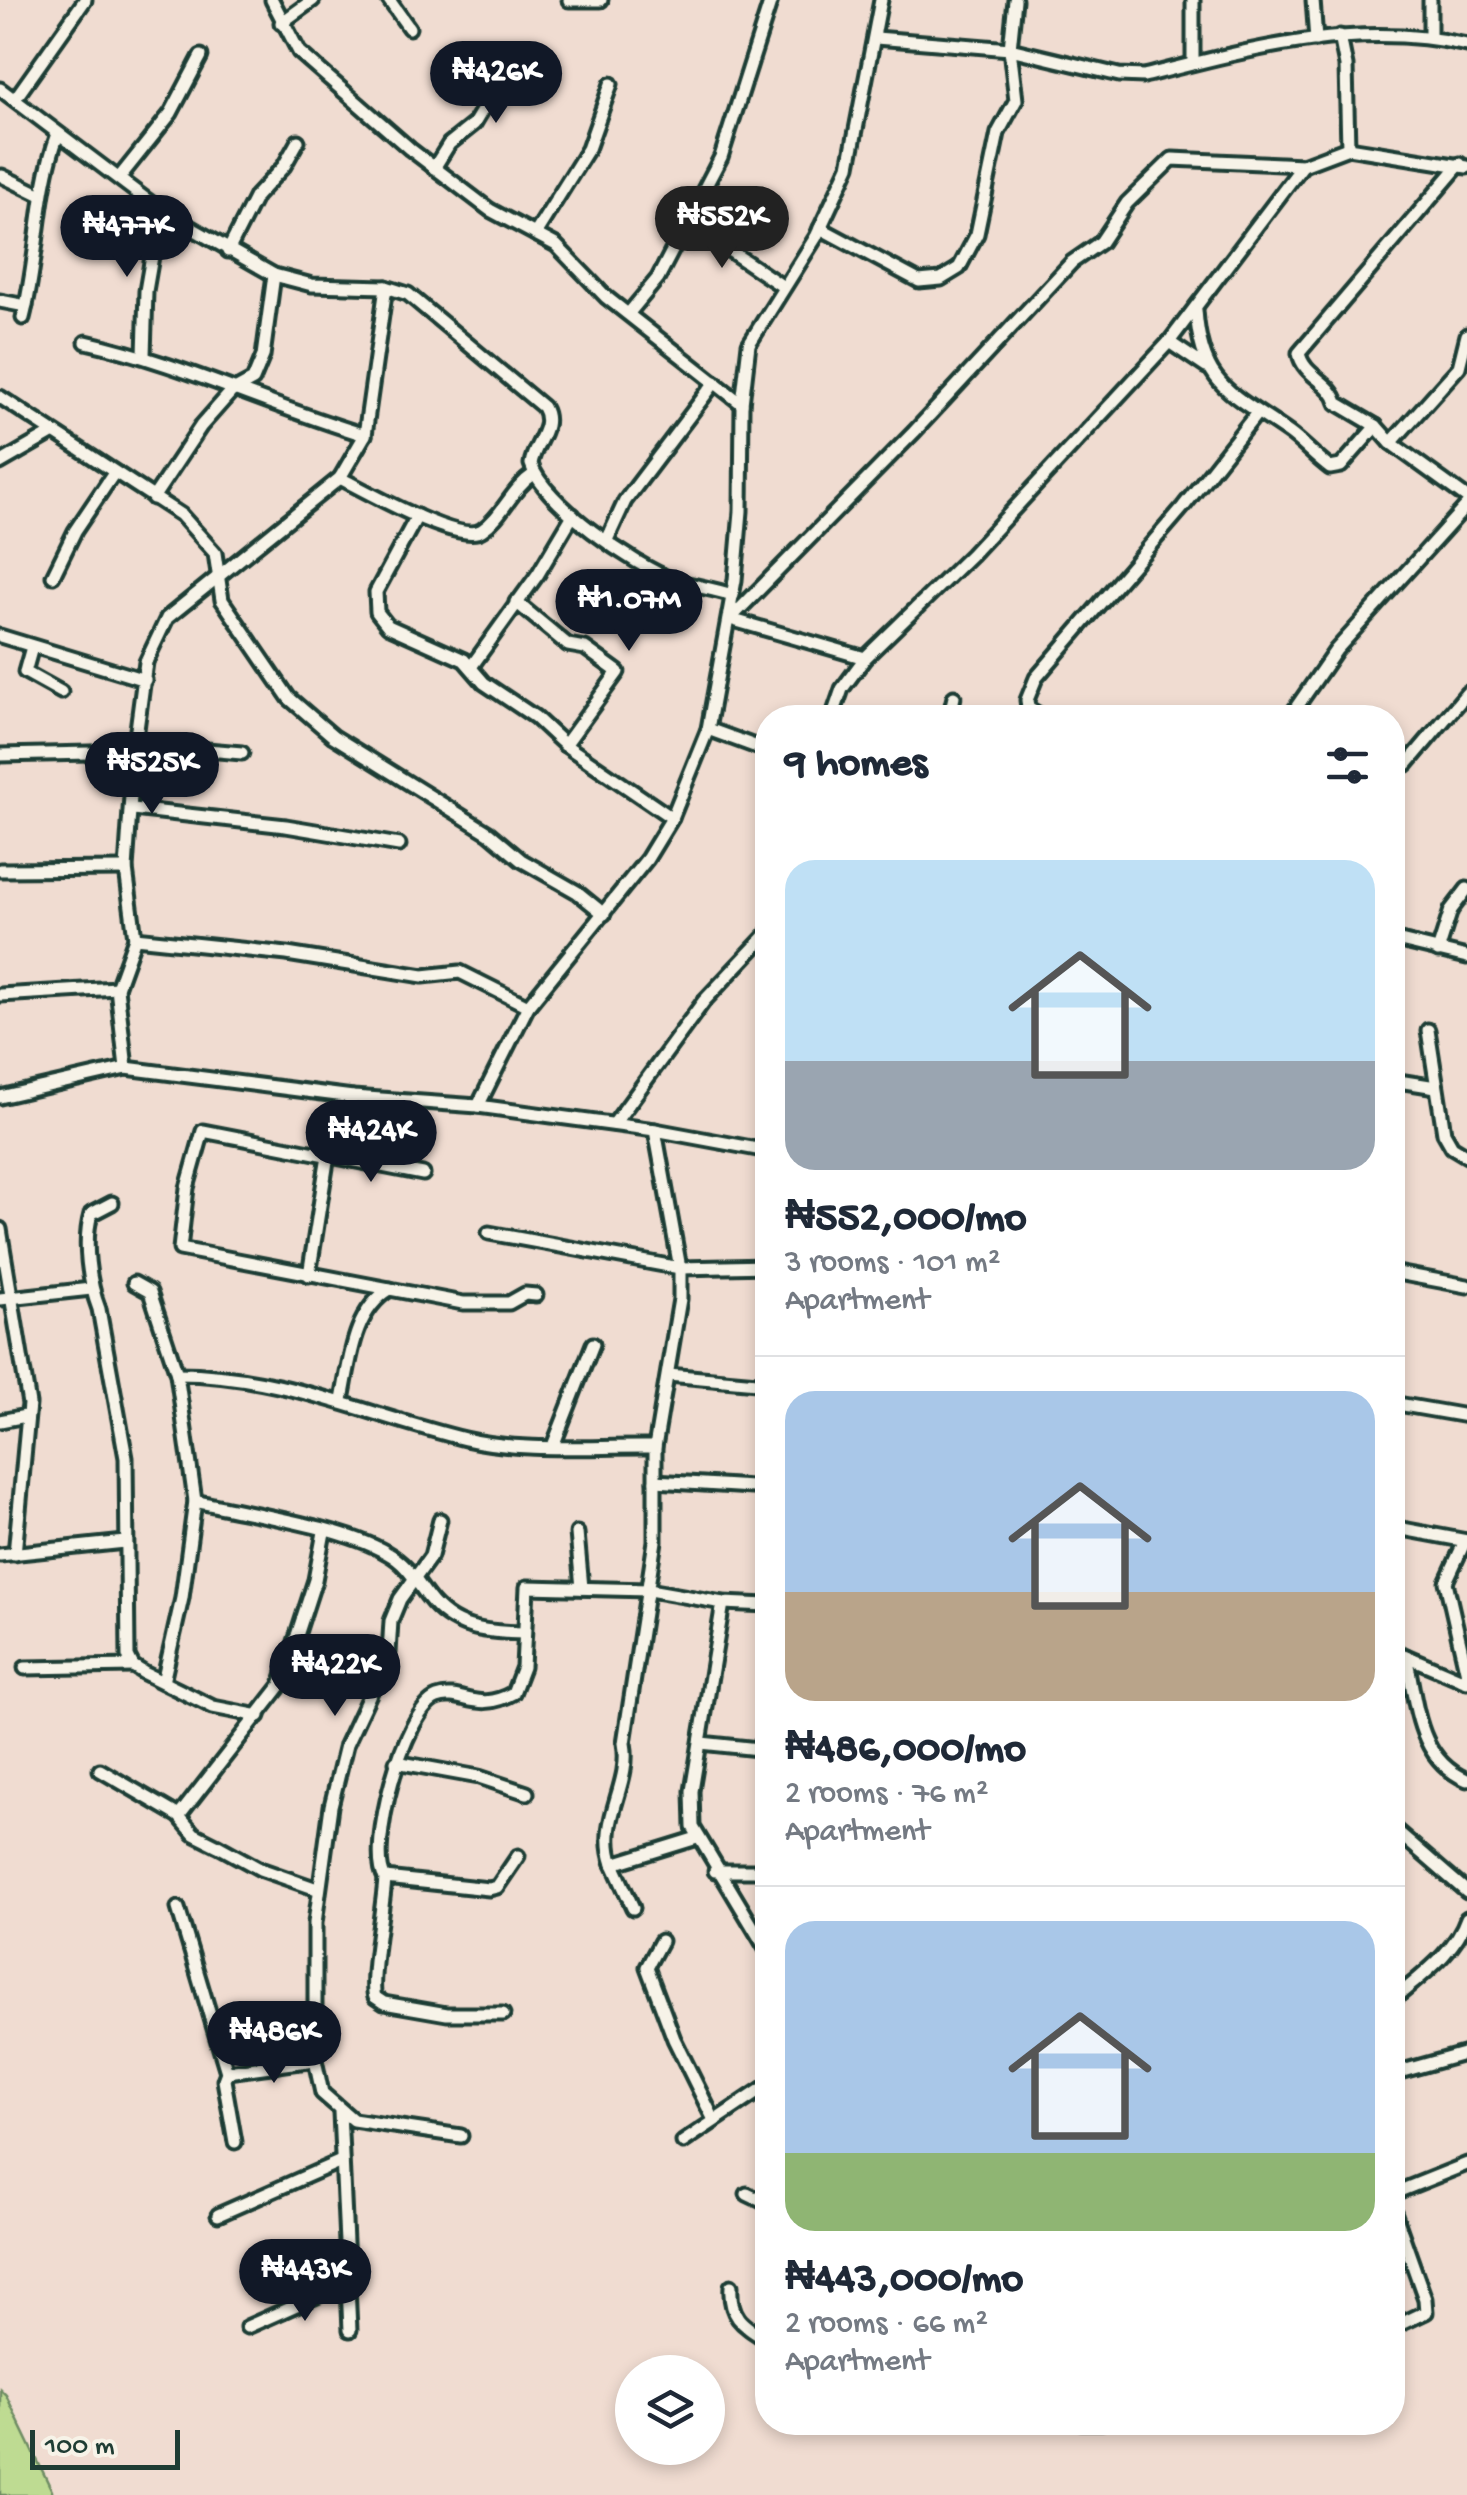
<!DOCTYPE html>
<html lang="en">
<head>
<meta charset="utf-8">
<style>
	:root { --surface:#fff; --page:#f6f6f7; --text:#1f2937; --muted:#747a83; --line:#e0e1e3; --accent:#111827 }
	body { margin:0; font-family:"Gochi Hand",sans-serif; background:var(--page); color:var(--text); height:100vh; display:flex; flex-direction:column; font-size:38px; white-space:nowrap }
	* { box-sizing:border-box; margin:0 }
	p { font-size:32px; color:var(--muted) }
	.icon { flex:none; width:55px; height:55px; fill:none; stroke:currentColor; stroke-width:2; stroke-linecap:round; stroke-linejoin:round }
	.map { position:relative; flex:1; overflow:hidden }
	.details { position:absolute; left:755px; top:705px; width:650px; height:1730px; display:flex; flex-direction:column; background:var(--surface); border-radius:40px; box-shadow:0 5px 15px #0003 }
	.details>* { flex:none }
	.fabs { position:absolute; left:615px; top:2355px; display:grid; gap:20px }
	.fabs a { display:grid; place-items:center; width:110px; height:110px; border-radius:50%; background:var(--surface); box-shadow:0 5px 15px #0003; font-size:50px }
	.scale { position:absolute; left:30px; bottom:25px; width:150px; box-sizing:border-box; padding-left:10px; border:5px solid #1f3d34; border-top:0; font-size:28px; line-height:35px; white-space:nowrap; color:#1f3d34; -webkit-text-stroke:8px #f7f3e8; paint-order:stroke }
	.price { position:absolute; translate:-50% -85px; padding:0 22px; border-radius:35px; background:var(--accent); color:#fff; font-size:32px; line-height:65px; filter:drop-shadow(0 2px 5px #0008) }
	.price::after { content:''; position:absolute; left:50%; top:60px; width:30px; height:22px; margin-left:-15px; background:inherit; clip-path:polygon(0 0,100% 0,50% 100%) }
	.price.current { background:#222; color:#fff }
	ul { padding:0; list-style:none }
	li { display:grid; align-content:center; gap:20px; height:530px; padding:0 30px }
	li+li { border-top:2px solid var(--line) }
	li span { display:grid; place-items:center; height:310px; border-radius:30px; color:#555 }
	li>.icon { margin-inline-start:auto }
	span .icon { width:180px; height:180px; fill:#fffc; stroke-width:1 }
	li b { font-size:42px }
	h2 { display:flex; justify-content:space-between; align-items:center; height:120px; padding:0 30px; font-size:42px }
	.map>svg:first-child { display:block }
</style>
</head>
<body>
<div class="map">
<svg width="1467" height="2495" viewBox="0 0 1467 2495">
	<rect width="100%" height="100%" fill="#f0dcd1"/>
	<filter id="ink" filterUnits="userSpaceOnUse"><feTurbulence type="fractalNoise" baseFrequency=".01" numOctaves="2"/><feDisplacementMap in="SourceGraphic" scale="20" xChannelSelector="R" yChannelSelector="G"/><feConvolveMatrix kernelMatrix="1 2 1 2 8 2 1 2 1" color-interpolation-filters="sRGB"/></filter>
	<g filter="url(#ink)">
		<path fill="#bedb92" stroke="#6e8c63" stroke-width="2.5" d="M0,2389l6,6 48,100h-54z"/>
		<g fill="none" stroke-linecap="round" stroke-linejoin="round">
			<g stroke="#1f3d34" stroke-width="19">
				<g id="minor">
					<path d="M272,0l27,52 111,97 80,61 66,35 50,52 136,107"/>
					<path d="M389,0l20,28"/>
					<path d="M569,0h32"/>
					<path d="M1313,0l3,40"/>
					<path d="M281,23l32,-23"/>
					<path d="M1340,36l6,30 2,82"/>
					<path d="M1430,37v-37"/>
					<path d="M876,38l134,11 109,26 25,1c107,-27 214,-56 323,-31"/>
					<path d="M1193,63v-63"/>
					<path d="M0,89l160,121 114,65 38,10 74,2 22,7 135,113c12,21 -9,36 -12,57 12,39 104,102 142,116 20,6 41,9 60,15"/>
					<path d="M15,99l70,-99"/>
					<path d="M1460,164l-161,189c4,23 32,28 38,50l39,23 15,17 76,55"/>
					<path d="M434,168l15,-24 25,-20 41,-69"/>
					<path d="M2,176l39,19"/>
					<path d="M119,178l52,-65 30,-57"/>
					<path d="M686,221l96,65"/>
					<path d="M820,228l99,53 22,-2 18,-11 18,-34 21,-101 18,-33 -6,-51 5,-49"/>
					<path d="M535,234l53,-85 23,-65"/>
					<path d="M228,251l28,-55 28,-30 14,-25"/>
					<path d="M0,301l26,5"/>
					<path d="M1196,310c5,77 36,83 93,123 14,10 26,24 41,35l11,-2 35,-40"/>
					<path d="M629,313l29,-35 63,-121 50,-157"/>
					<path d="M23,318c16,-61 13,-125 35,-184"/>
					<path d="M86,342c94,21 185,65 279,93"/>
					<path d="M1169,342l37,25"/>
					<path d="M144,355l2,-64 14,-81"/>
					<path d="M0,397l181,118 34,38 7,47 67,98 44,38 156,97 32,27 56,32 27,22"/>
					<path d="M1391,443l68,-76 8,-32"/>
					<path d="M0,463l52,-30"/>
					<path d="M340,478c24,12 120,67 142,52 21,-14 29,-41 52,-56"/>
					<path d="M153,498l48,-72 30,-34 22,-12 10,-24 11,-81"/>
					<path d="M417,516l-41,76 1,20 11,14 76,34 20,23 51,34 30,28 107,73"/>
					<path d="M607,540l18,-39 90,-119"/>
					<path d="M53,576l22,-45 39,-58"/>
					<path d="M516,602l52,43 17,3 33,24 -53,73"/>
					<path d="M0,636l145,44"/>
					<path d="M32,647l-7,25 36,20"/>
					<path d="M865,658l-135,-39 184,-187 158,-170 29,-20 26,-39 45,-44 131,6 45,-17 119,19"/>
					<path d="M471,667l67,-93 35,-59"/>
					<path d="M832,718l10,-29 23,-31 106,-103 198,-213 134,-177"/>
					<path d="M949,718l5,-21"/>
					<path d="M1044,718l-16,-10 -1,-8 9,-22 147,-171 74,-94"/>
					<path d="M1289,718l47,-68 131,-145"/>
					<path d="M708,729l60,22"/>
					<path d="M0,755l134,-3 14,-7 94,8"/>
					<path d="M1392,766l15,-2 60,-71"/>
					<path d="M133,809l153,17 113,19"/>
					<path d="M0,870l126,-1"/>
					<path d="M135,938l152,16 136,22 37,-4 68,34"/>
					<path d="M1392,939l75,18"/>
					<path d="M1438,951l13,-41 16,-21"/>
					<path d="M0,995l117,-7"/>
					<path d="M1428,1030l16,103 8,14 15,9"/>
					<path d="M126,1068l-9,-80 18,-50 -9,-69 8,-117 12,-90 21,-44 173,-140 25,-43 21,-148"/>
					<path d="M1392,1080l44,7"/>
					<path d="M0,1097l126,-29 227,29 125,9 177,24 113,21"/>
					<path d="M478,1106l50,-100 119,-147 25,-41 36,-89 27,-149 6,-69 1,-107 7,-60 67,-107 33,-71 32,-166"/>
					<path d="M614,1124l90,-123 64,-68"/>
					<path d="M655,1130l25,138v31l-25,148v94l-31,202c8,42 -27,77 -11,121l84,-26"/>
					<path d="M423,1174l-220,-43 -16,57 -7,61 283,54h46l16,-9 11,1"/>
					<path d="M112,1203l-21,11c-8,28 -2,69 8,95l27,149 2,198 5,10 11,7 69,34 46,9"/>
					<path d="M0,1229l29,175 -14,150"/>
					<path d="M489,1233l191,35 88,-2"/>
					<path d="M1392,1272l75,14"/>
					<path d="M309,1275l19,-120 25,-58"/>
					<path d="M134,1283l16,9 27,82 18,127 -13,97 -19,84"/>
					<path d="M0,1299l91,-10"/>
					<path d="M177,1374c103,0 190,41 288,65 61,14 128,7 190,8"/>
					<path d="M668,1375l100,9"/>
					<path d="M342,1400c8,-39 11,-89 48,-111"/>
					<path d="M1392,1403l75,13"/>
					<path d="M0,1421l26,-5"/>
					<path d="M553,1446l40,-102"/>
					<path d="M655,1481l113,7"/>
					<path d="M195,1501c54,13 146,25 192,52 20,11 28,27 41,44 25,33 57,35 95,36"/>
					<path d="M440,1520l-9,36 -31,43 -9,22 -2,32 -43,92 -15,61 -16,117v137l7,33 31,27 108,16"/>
					<path d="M1392,1527l75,14"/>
					<path d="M577,1533l5,55"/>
					<path d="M0,1555l125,-13"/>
					<path d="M723,1603l-31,188 1,36 75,125"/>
					<path d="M1392,1650l75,32"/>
					<path d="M1406,1656c11,48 11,103 61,124"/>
					<path d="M25,1668l108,-2"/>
					<path d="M1462,1680l5,-6 -21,-92 19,-41"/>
					<path d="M701,1743l67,7"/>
					<path d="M396,1762l83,15 48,16"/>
					<path d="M100,1770l79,46 15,18 24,12 42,23 57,20"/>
					<path d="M179,1816l102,-131 34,-105 9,-48"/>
					<path d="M1392,1827l75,65"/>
					<path d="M518,1856l-21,31 -8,2 -104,-11c-18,-27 18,-167 52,-180 25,-9 39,16 76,-5l10,-26 4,-80 122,3 74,13 45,2"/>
					<path d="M613,1864l20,44"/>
					<path d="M715,1871h53"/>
					<path d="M385,1878c-1,26 -16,103 -10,119l9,6 63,11h56"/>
					<path d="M178,1908l49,164 -3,8 11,62"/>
					<path d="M661,1941l-14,26 27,72 40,81"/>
					<path d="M1392,2001c27,-24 63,-48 75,-83"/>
					<path d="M227,2072l88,-12"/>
					<path d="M1392,2074l75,-21"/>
					<path d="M340,2112l10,218"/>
					<path d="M683,2142l85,-57"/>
					<path d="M747,2194l21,10"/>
					<path d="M1392,2194l75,-30"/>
					<path d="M1392,2206l33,93 1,13 -34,16"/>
					<path d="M218,2215l123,-54"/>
					<path d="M731,2286c-2,32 12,39 37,55"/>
					<path d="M247,2327l99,-44"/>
					<path d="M1081,2422h21"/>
				</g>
			</g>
			<use href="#minor" stroke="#f7f3e8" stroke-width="11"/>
		</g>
	</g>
</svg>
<div class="fabs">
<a><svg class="icon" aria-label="layers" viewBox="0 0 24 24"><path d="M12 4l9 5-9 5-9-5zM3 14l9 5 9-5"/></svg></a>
</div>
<div class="scale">100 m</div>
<b class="price" style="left:496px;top:126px">₦426K</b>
<b class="price current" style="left:722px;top:271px">₦552K</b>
<b class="price" style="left:127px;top:280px">₦477K</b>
<b class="price" style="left:629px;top:654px">₦1.07M</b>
<b class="price" style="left:152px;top:817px">₦525K</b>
<b class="price" style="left:371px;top:1185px">₦424K</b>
<b class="price" style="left:335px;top:1719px">₦422K</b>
<b class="price" style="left:274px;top:2086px">₦486K</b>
<b class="price" style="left:305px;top:2324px">₦443K</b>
<section class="details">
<h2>9 homes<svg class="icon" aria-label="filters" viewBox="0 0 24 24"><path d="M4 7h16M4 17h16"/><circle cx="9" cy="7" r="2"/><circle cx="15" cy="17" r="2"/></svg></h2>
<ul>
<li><span style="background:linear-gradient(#bfe0f5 65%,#9aa5b1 0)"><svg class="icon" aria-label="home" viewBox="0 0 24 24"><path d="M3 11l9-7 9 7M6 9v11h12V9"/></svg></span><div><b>₦552,000/mo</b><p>3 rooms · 101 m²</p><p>Apartment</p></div></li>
<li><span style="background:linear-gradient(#a9c7e8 65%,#b9a48a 0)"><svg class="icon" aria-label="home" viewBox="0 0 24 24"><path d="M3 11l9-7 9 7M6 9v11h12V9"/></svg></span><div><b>₦486,000/mo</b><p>2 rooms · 76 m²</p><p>Apartment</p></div></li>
<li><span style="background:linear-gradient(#a9c7e8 75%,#8fb573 0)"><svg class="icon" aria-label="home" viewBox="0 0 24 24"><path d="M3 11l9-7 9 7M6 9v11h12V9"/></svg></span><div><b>₦443,000/mo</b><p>2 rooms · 66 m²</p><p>Apartment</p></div></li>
</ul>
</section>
</div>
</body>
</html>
